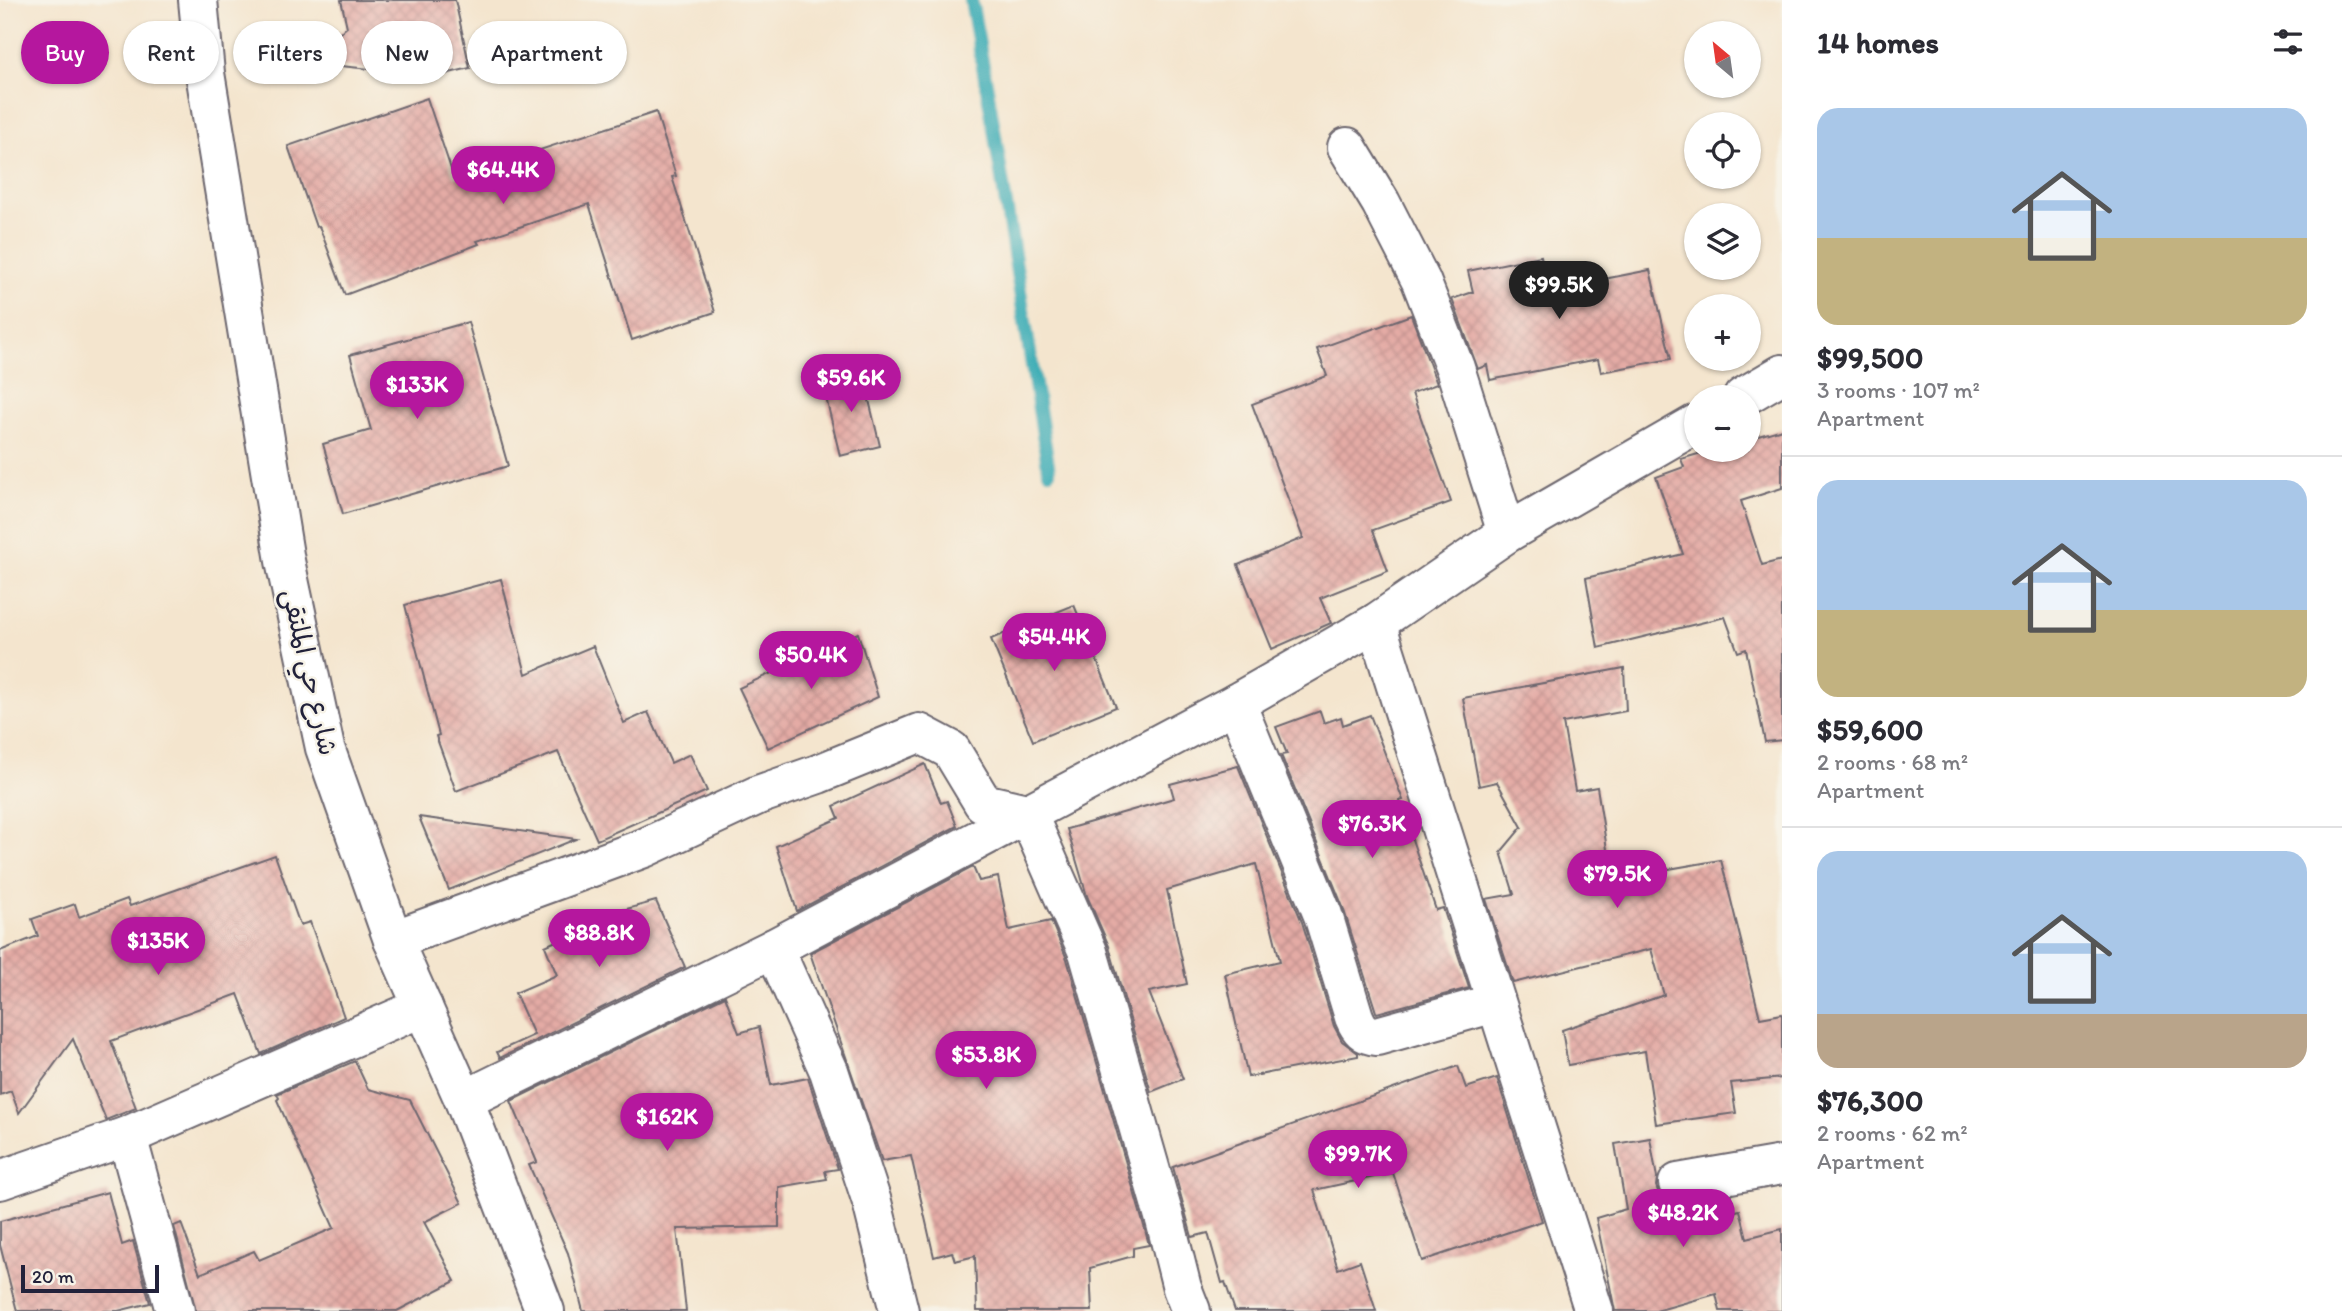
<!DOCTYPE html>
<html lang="en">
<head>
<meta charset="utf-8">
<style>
	:root { --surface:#fff; --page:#f2f2f3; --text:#2b2b33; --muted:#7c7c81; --line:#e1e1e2; --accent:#b5179e }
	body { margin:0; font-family:Itim,"Playpen Sans Arabic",sans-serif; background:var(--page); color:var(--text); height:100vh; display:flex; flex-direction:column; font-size:26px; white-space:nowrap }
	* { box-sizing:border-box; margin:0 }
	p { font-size:23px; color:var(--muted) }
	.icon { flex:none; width:38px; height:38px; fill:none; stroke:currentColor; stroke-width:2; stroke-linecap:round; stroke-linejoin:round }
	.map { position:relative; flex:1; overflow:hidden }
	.details { display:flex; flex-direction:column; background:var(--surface); width:560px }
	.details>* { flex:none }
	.banner { position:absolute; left:21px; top:21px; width:665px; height:63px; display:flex; gap:14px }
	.needle { width:46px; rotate:331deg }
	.fabs { position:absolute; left:1684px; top:21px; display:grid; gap:14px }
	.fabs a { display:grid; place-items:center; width:77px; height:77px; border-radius:50%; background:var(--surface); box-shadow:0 2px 5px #0004; font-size:35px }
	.scale { position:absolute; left:21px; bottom:18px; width:138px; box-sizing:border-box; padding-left:7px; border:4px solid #22223b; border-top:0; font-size:19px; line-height:24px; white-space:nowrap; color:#22223b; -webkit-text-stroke:5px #f7f3e8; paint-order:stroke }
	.price { position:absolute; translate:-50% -60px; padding:0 16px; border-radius:24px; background:var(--accent); color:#fff; font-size:23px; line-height:46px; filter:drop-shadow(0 2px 4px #0008) }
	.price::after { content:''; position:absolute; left:50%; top:42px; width:21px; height:16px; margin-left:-10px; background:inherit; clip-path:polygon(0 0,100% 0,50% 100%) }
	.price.selected { background:#222; color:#fff }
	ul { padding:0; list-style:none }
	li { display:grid; align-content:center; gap:14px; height:371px; padding:0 35px }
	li+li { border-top:2px solid var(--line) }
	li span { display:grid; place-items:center; height:217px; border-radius:21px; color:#555 }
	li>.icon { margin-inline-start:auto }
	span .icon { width:126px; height:126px; fill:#fffc; stroke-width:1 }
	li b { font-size:30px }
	h2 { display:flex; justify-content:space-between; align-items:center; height:84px; padding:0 35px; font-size:30px }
	.pill { padding:0 24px; border-radius:32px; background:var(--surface); box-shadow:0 2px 5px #0004; font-size:24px; line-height:63px }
	.pill.selected { background:var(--accent); color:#fff }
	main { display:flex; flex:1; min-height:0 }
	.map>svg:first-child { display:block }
</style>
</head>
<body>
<main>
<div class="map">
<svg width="1782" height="1311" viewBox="0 0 1782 1311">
	<defs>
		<pattern id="building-cross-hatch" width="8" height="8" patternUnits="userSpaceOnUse" patternTransform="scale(1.75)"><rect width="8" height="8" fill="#e4aba5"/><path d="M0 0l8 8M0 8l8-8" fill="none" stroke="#c3938f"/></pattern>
	</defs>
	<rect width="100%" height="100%" fill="#f7f3e8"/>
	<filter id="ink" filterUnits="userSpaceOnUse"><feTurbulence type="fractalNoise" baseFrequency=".0143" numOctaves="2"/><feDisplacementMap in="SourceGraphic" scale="14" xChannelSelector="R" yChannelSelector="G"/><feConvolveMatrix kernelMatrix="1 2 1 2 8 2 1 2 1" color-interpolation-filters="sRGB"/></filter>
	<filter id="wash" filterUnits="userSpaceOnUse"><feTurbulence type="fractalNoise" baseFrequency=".00686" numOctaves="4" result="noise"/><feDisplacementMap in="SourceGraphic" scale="28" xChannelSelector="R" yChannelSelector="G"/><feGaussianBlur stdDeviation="1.57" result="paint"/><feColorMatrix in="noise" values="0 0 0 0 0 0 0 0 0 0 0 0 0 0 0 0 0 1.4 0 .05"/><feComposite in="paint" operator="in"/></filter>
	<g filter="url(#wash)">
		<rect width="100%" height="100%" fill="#f4e5ce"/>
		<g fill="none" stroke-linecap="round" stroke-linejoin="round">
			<path stroke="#39aab4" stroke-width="14" d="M971,0l20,111 58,360"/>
		</g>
		<g id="blocks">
			<g fill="url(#building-cross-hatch)">
				<path d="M341,0h114l15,68 -33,8 -96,-10 -8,-27 14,-12z"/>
				<path d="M427,98l27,80 202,-66 20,64 -4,1 43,135 -83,28 -43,-136 -112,37 2,3 -134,51 -26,-69 -3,1 -28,-81z"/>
				<path d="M1541,256l7,34 102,-20 21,89 -70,13 -3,-13 -108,21 -3,-15 -9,4 -26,-70 21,-7 -5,-21z"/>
				<path d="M1411,315l26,69 -25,9 39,109 -78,28 15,41 -68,27 11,25 -59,26 -34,-84 65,-27 -51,-134 75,-28 -10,-27z"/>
				<path d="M468,322l40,144 -165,48 -20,-70 48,-14 -21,-75z"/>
				<path d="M862,371l18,75 -40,10 -18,-75z"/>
				<path d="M1782,429v59l-41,13 21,64 20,-5v180l-17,2 -19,-93 -8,3 -13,-35 -127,31 -12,-70 97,-24 -27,-77 28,-10 -3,-8 31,-9h36v-11z"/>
				<path d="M501,579l25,95 67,-28 31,77 24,-11 23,51 19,-9 17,37 -110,49 -39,-88 -102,39 -20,-55 3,-1 -34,-130z"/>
				<path d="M1074,605l42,102 -83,34 -42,-102z"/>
				<path d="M858,633l20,64 -110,51 -29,-60z"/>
				<path d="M1624,668l2,43 -63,12 12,68 22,-4 14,87 6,-1v5l104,-18 39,158 22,-4v64l-51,5 5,30 -80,11 -11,-73 -77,14 -6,-35 102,-35 -13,-46 -138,34 -27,-84 28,-5 -13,-42 21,-25 -25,-45 -18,4 -16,-88z"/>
				<path d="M1320,711l4,12 17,-6 2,8 27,-10 33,85 -4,1 37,109 7,-2 26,80 -92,25 -1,-1 -33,-105 -62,-152 6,-1 -11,-27z"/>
				<path d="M925,764l16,39 6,-2 10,25 -160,85 -21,-65 63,-28 -5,-12z"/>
				<path d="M1238,766l64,156 32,104 8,15 16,12v3l-110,21 -23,-103 55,-13 -24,-97 -89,26 20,94 -38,8 34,87 -32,13 -42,-146 -22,-50 -20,-67 107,-31 -4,-14z"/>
				<path d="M419,817l79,11 78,11 -127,51z"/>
				<path d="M275,855l25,70 10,-3 34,95 -83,37 -23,-60 -127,47 25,67 -30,12 -33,-81 -54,74 -8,-22 -11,4v-144l38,-15 -6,-17 43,-15 4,13 48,-18 3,7z"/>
				<path d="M973,867l6,14 19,-4 11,53 42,-9 16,38 77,267 5,19 -16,3v8l-43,12 2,43h-115l-2,-55 -20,5 -3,-9 -18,5 -23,-101 -29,5 -72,-208z"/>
				<path d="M656,901l29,66 -185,91 -3,-6 37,-17 -19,-42 42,-18 -12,-29 58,-26 -2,-4z"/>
				<path d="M725,996l14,37 20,-6 12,58 37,-7 30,91 -13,2 2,8 -48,8v40l-102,2 9,82h-103l-15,-58 -39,-88 8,-3 -26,-61z"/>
				<path d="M355,1061l13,28 42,11 52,103 -38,19 31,59 -58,30h-201l-22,-85 7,-3 19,51 54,-23 5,9 75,-32 -57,-128 2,-2 -2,-4z"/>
				<path d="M1458,1066l8,22 31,-10 45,143 -120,40 -29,-88 -79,17 24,79 22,-8 16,50h-141l-10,-29 -3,1 -14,-50 -16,4 -19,-70z"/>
				<path d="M1650,1138l7,40 -1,8 5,14 3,-1 7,5h14l5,18 50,-12 7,28 35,-9v82h-62l-4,-17 -60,17h-41l-19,-93 30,-9 -11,-65z"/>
				<path d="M108,1192l14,53 11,-4 17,62 -32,8h-101l-17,-66v-24z"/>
			</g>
		</g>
	</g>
	<g filter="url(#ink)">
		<use href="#blocks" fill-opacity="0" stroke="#6c666e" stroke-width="2"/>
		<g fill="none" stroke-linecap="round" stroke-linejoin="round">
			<g stroke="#6c666e" stroke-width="42">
				<g id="minor">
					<path d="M198,0l7,73 80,488 40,187 68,192 71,160 81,211"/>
					<path d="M1347,147l34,56 40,78 34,87 52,165"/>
					<path d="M1743,397l39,-23"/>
					<path d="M1376,623l218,688"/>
					<path d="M1236,703l87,212 31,102c5,12 10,18 23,19l118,-33"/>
					<path d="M393,940l251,-92 114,-53 60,-21 101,-41 32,17 32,53 44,10 61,139 77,268 17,68 9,23"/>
					<path d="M774,948l55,123 43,131 27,109"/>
					<path d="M464,1100l310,-152 462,-245 140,-80 131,-90 189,-109"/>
					<path d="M127,1136l48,175"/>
					<path d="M0,1180l127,-44 296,-129"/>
					<path d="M1678,1183l104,-18"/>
				</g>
			</g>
			<use href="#minor" stroke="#fff" stroke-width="38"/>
		</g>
	</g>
	<g text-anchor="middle" stroke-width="5" stroke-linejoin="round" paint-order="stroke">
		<g font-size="26" fill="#22223b" stroke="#f7f3e8">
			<text transform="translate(310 672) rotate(77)" y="9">شارع حي الملتقى</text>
		</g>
	</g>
</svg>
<div class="fabs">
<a><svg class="needle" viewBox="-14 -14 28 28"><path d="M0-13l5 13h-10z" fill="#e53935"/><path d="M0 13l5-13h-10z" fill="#7c7c81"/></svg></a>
<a><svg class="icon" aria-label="locate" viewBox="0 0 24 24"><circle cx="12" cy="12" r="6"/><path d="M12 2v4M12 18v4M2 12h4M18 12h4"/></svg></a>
<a><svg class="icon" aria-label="layers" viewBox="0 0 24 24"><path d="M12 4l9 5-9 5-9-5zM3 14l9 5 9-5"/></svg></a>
<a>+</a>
<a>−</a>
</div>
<div class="scale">20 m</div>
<b class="price" style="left:503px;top:206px">$64.4K</b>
<b class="price selected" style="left:1559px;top:321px">$99.5K</b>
<b class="price" style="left:851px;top:414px">$59.6K</b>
<b class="price" style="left:417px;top:421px">$133K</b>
<b class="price" style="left:1054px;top:673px">$54.4K</b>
<b class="price" style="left:811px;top:691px">$50.4K</b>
<b class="price" style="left:1372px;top:860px">$76.3K</b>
<b class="price" style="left:1617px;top:910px">$79.5K</b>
<b class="price" style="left:599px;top:969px">$88.8K</b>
<b class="price" style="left:158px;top:977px">$135K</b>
<b class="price" style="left:986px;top:1091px">$53.8K</b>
<b class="price" style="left:667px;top:1153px">$162K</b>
<b class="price" style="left:1358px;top:1190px">$99.7K</b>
<b class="price" style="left:1683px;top:1249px">$48.2K</b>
<div class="banner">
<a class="pill selected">Buy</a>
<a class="pill">Rent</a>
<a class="pill">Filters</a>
<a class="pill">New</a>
<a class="pill">Apartment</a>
</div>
</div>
<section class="details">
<h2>14 homes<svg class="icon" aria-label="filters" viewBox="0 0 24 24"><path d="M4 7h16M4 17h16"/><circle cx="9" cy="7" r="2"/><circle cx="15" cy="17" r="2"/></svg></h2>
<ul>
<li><span style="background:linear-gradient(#a9c7e8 60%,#c2b280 0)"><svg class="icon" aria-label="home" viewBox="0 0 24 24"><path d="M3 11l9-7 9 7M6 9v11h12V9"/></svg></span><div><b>$99,500</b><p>3 rooms · 107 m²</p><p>Apartment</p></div></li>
<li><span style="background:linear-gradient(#a9c7e8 60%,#c2b280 0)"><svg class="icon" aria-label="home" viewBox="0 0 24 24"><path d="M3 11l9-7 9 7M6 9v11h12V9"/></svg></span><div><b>$59,600</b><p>2 rooms · 68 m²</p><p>Apartment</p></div></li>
<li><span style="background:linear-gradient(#a9c7e8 75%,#b9a48a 0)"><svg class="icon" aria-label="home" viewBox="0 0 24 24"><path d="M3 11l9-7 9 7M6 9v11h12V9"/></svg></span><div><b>$76,300</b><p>2 rooms · 62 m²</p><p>Apartment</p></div></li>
</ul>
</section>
</main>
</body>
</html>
